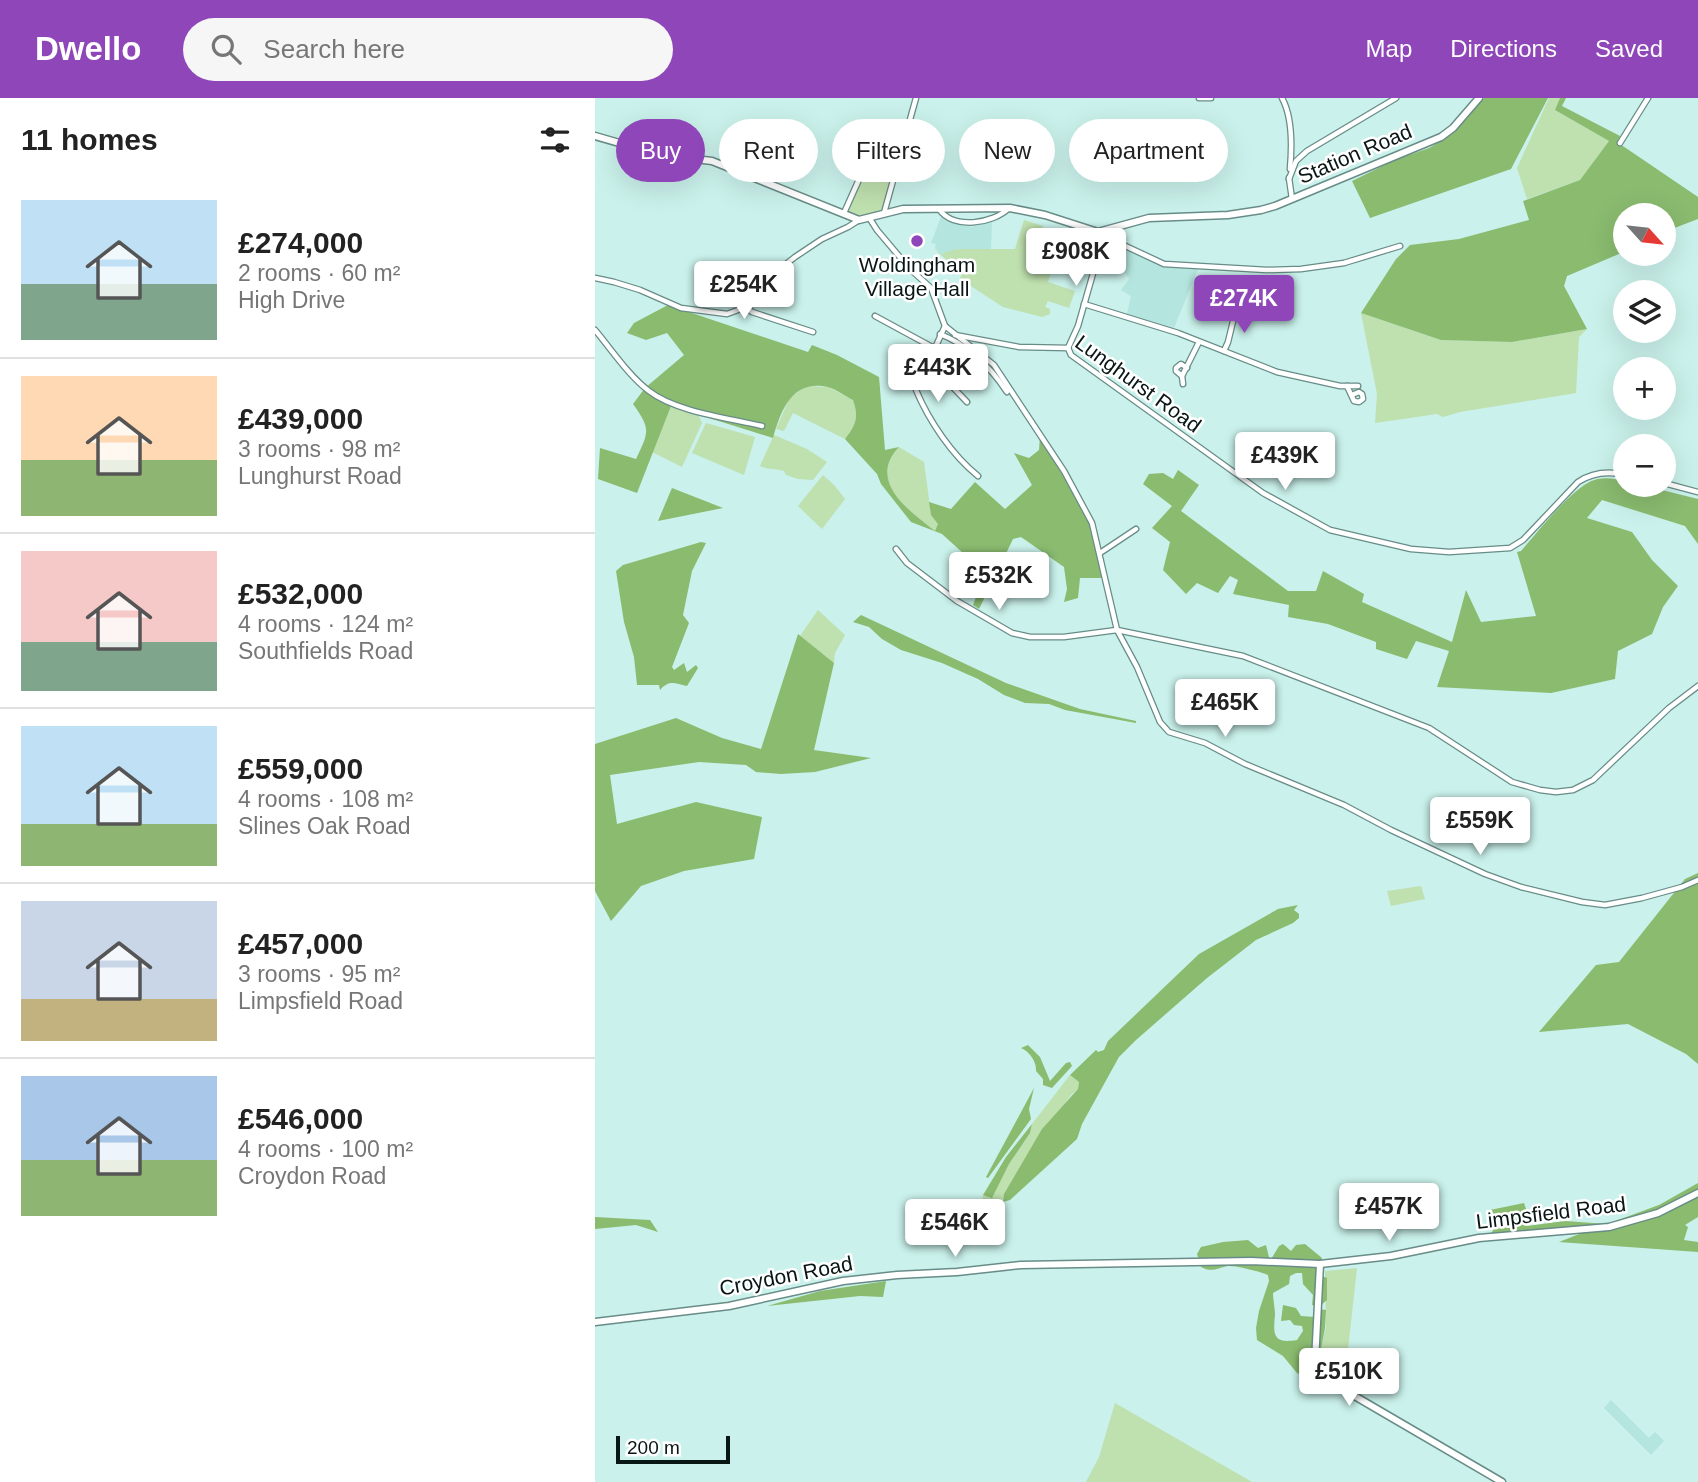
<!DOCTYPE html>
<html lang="en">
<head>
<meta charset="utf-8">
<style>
	:root { --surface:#fff; --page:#f6f6f6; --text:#222; --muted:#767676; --line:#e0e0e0; --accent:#8e46b9 }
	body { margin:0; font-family:Arial,sans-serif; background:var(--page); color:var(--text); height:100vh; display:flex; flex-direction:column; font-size:26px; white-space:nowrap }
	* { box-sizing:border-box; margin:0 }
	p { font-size:23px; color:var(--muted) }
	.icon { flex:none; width:38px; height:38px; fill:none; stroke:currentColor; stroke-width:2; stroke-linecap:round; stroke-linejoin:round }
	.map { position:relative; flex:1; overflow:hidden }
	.sheet { display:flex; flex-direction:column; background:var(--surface); width:595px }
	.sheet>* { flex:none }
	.hud { position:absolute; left:21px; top:21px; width:665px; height:63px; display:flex; gap:14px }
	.needle { width:46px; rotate:117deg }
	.controls { position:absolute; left:1018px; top:105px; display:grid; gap:14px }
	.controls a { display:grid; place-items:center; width:63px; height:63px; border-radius:50%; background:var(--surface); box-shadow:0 7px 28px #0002; font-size:35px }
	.scale { position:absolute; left:21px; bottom:18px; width:114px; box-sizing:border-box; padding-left:7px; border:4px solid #081614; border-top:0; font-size:19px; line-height:24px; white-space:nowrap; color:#081614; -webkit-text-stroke:5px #fff; paint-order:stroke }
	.price { position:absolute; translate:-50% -60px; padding:0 16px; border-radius:7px; background:#fff; color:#222; font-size:23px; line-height:46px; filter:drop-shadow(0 2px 4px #0008) }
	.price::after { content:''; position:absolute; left:50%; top:42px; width:21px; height:16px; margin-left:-10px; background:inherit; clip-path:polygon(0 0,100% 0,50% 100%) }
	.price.selected { background:var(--accent); color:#fff }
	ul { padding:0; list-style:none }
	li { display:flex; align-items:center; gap:21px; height:175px; padding:0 21px }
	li+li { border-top:2px solid var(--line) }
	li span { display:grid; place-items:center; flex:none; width:196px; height:140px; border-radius:0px; color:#555 }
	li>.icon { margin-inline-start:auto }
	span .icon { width:84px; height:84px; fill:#fffc; stroke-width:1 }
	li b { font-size:30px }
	h2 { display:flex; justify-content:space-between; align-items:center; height:84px; padding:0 21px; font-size:30px }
	.pill { padding:0 24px; border-radius:32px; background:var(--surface); box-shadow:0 7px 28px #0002; font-size:24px; line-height:63px }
	.pill.selected { background:var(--accent); color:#fff }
	header { display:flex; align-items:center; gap:42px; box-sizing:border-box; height:98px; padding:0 35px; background:var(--accent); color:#fff }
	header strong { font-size:33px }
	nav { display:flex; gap:38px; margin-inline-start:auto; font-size:24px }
	.search { width:490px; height:63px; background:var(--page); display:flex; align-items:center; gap:18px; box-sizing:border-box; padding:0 24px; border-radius:38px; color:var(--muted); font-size:26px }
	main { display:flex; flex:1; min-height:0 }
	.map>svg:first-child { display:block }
</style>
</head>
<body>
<header>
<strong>Dwello</strong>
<div class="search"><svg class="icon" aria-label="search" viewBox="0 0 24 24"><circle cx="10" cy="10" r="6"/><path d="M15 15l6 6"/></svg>Search here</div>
<nav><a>Map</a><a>Directions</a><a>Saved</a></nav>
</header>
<main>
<section class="sheet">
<h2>11 homes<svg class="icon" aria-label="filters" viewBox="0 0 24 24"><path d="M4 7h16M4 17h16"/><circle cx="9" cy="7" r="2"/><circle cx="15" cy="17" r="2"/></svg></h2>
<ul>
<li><span style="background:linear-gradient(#bfe0f5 60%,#7fa58c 0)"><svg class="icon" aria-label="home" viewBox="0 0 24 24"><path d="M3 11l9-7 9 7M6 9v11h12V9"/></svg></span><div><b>£274,000</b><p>2 rooms · 60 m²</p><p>High Drive</p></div></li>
<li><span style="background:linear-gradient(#ffd9b3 60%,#8fb573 0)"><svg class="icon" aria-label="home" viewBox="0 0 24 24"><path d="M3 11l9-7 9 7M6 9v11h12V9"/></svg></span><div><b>£439,000</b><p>3 rooms · 98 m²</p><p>Lunghurst Road</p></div></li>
<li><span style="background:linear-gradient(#f6c9c9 65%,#7fa58c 0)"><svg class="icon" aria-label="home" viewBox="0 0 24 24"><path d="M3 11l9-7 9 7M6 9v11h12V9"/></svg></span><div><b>£532,000</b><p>4 rooms · 124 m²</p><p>Southfields Road</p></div></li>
<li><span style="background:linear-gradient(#bfe0f5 70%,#8fb573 0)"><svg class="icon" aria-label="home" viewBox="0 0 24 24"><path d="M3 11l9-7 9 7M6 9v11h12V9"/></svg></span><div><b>£559,000</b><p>4 rooms · 108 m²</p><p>Slines Oak Road</p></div></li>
<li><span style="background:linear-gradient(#c9d6e8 70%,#c2b280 0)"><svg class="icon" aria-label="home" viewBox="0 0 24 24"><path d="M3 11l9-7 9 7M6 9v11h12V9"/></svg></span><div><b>£457,000</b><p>3 rooms · 95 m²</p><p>Limpsfield Road</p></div></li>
<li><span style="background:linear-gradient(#a9c7e8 60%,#8fb573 0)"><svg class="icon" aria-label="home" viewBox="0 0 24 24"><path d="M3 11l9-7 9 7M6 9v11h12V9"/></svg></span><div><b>£546,000</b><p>4 rooms · 100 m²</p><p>Croydon Road</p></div></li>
</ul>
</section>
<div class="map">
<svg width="1103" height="1384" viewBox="0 0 1103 1384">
	<rect width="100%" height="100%" fill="#caf1eb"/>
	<g fill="#b4e5de">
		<path d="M346,119l30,10 21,-5 -1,27h-32l-16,7 -8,-8 1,-4 -5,-1z"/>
		<path d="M531,151l37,17 35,3 -24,59 -47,-14 4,-18 -10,-6 8,-11 -7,-11z"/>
		<path d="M1016,1302l38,38 6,-6 9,9 -13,14 -47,-47z"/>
	</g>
	<g fill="#bfe0af">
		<path d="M954,0h11l-5,12 54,31 -29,39 -53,19 -10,-31z"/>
		<path d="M276,70l20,6 -8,37c-12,7 -24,6 -37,0l16,-34z"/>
		<path d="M429,122l19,6 -6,24 3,-7 19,5 -11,34 27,9 -6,17 -21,-7 -3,6 5,2v5l-8,3 -39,-10 -43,-28 2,-6 -28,-24 9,6 2,-3 14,-3h56z"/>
		<path d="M766,215l80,27 71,2 75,-13 -8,8 -3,56 -116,19 -17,5 -6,-3 -62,9 2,-29z"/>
		<path d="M212,288l22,1 24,13c6,17 3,25 -8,39l-52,-26 -9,18 -8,-2 14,-32z"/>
		<path d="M76,308l27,8 4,9 -20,44 -30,-15z"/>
		<path d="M111,325l49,14 -11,38 -52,-22z"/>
		<path d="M179,337l33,14 20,13 -14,18 -15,-1 -12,-4 -2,-4c-9,-3 -16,-1 -24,-5z"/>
		<path d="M304,349l25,15 7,52 8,10 -4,7c-27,-20 -68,-49 -36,-84z"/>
		<path d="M228,377l11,10 11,14 -23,30 -24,-23z"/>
		<path d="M223,512l27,25 -10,18 -1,10 -34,-27z"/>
		<path d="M826,788l4,13 -34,7 -4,-15z"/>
		<path d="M475,977l9,7 -1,7 -7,6c-18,26 -37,51 -54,77 -8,12 -12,27 -22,37l-14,-4 2,-10 9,2 17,-33 21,-31 2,-9z"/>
		<path d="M762,1170l-13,117 -20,-12 -4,-5 -1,-11 7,-30 -1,-56z"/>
		<path d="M520,1305l137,79h-166l13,-25z"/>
	</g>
	<g fill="#8abb6f">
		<path d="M889,0h64l-37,71 -141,49 -18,-37 43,-21 34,-12 12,-7 15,-11z"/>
		<path d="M965,0h6l-4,8 58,30 -3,6 81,55v22l-34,13v-17h-38v36l-59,25 -3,10 23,43 -75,13 -71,-2 -80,-27 35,-54 14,-14 49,-6 70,-19 -6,-19 57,-21 29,-39 -54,-31z"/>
		<path d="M73,207l140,47 4,-7 25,10 42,22 6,73 14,-3c-32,34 9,63 36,84l3,-7 -7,-9 -2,-13 22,7 24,-27 30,27 27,-24 -18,-32 15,5 10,-8 1,-14 49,85 13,57h-22l-2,20 -14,4 3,-13 -3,-22 -43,-30 -8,2 -34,70 -6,-4 12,-32 -43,-39 -31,-12 -30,-38 -4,-10 -32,-35c11,-14 14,-22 8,-39 -8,-4 -17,-11 -25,-13 -36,-8 -47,23 -55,51l-102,-32 -34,87 -39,-14 2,-31 36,11c13,-27 15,-30 -3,-55l12,-16 39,-33 -17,-22 -21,7 -19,-7 7,-10z"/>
		<path d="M583,372l21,15 -18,26 107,80h28l7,-20 41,23 -2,8 90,40 14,-52 15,32 55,-6 -19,-64 4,-1c16,-18 55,-69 77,-72 8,-2 20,0 28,2v4h16l56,14v45l-13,-18 -83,-26 -15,18 45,14 20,28 26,26 -15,21 -11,27 -34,17 -3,28 -64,14 -114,-6 12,-36 -33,-10 -9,18 -31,-10v-7l-48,-18 -40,-7 1,-12 -56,-11 5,-14 -8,-4 -12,17 -21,-10 -11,11 -23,-24 7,-28 -18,-14 20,-22 -29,-22 6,-10 14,-1 10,6z"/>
		<path d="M77,390l51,20 -65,13z"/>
		<path d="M106,444l5,1 -14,28 -9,44 6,8 -17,44 2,3 10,-7 3,9 9,-7 2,3 -11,18c-12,-2 -17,-7 -27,4l-1,-5h-22l-3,-28 -10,-35 -8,-51 7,-6z"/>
		<path d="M266,517l145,68 74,26 56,12v2l-71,-13 -16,-6 -24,-1 -21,-8 -26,-16 -36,-16 -41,-13 -19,-11 -13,-12 -16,-5z"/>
		<path d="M203,536l36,29 -20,87 57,8 -56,14 -34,2 -25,-2 -10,-7 -47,-3 -89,13 7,49 79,-22 66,15 -8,42 -70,12 -43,15 -30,35 -16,-30v-147l81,-26 46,20 39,11z"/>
		<path d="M1103,775v191l-12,-10 -58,-30 -89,8 57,-67 23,-3 66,-83z"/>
		<path d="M703,807l-4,5 5,4v4l-6,5 -37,17 -49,38 -71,62 -17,17 -10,18 -27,49 -5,15 -67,61 -7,2 1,-8 38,-65 36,-40 1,-7 -9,-7 26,-25 2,2 6,-2 4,-9 91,-87 79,-45z"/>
		<path d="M433,947l12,12 10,24 16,-18 4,-1 2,4 -20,22 -9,-3v-6l-7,-8c1,-9 -7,-20 -15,-23z"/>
		<path d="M439,990l-5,21 2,10 -43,59 -2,-1z"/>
		<path d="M437,1026l-2,9 -21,31 -17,34 -9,-3 23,-38z"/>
		<path d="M1103,1085v34l-13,8 3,2 -4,13 14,2v10l-139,-10 38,-15 -107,9 6,-12 -6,-14 34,-7 3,9v14l38,-5 42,3 52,-19z"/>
		<path d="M0,1119l55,3 8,12 -22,-7 -41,4z"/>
		<path d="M653,1142l10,8 8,-3 4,16 9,-15 4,-2 8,7 5,-6 9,-1 17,14 -3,9 3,9 5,2v22l-8,7 -7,-2 1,-10 -10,-11 -1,-11h-6l-6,3 -1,8 -16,9c0,7 2,15 2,22 -2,20 -2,29 22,25l6,-9 -1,-5 -8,-1 -4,-5 -9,1 2,-16 13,3 5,8 14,1 4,-8 7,1 -1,18 -9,48 -7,2 -12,-5 -14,-17 -26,-16 -1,-12 3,-17 10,-30 -1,-6c-7,-3 -32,-10 -40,-9 -11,2 -16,7 -27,1l-4,-13 4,-7 22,-5z"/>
		<path d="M291,1183l-3,16 -23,-1 -93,10 53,-15z"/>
	</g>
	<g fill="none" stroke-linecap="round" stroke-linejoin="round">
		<g stroke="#688c87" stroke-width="7">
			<g id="street">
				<path d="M604,0h12"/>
				<path d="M687,0c11,20 10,49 8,71"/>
				<path d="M1025,45l28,-45"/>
				<path d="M694,80l3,21"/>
				<path d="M694,81l7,-18 11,-10 89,-53"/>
				<path d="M344,111c14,21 54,15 70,-1"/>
				<path d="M249,115l17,-38 6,-5"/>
				<path d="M289,115l32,-115"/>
				<path d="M275,121l7,11 32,38 22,20 14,38 49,39 70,106 28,52 25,107 20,37 23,55 9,10 36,11 40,21 99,41 47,25 94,44 36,13 61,15 23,3 37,-7 40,-11 16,-7"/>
				<path d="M509,138l60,28 103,6 34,-1 43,-6 56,-17"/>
				<path d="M0,180l19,4 26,8 41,18 46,6 11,-4 38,-38 19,-15 27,-18 26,-12 11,-7"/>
				<path d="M489,206l94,29 99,39 63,14h18"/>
				<path d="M149,207l8,7 61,20"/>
				<path d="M630,210l19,3"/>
				<path d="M280,218l59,32"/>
				<path d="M350,228l-29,64c13,31 36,65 62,86"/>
				<path d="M0,232c17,20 33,45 54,61 27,21 80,27 113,35"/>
				<path d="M345,236c28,11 51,34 67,58"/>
				<path d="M360,237l64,12 49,1 3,7 192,138 67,37 81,19 38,3 61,-4 13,-8 55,-58c15,-10 31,-11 48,-7"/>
				<path d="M473,250l10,-22 26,-91"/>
				<path d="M629,253l4,-9 8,-33"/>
				<path d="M330,271l20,10 22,23"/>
				<path d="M587,278l17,-34"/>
				<path d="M588,286l-1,-8 -6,-5v-3l5,-4 6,4"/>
				<path d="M752,288l7,15 5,1 4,-3 -1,-5 -3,-2 -7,3"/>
				<path d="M1069,385l34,9"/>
				<path d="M301,451l11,14 50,38 55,32 18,4h34l53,-7 126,26 186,72 83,54 28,8 16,2 17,-2 20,-10 76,-72 29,-22"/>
				<path d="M505,455l36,-24"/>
			</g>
		</g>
		<g stroke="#688c87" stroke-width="9">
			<g id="secondary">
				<path d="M0,38l66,19 51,6 147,59 44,-11 107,-1 35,7 53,17 51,-14 79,-3 33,-5 14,-4 166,-69 12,-9 26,-30"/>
				<path d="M725,1166l-5,98 1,8 6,7 180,105"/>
				<path d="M0,1224l134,-16 114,-25 54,-6 60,-3 64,-7 230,-4 69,3 71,-8 88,-18 130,-11 49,-14 40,-20"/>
			</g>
		</g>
		<use href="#street" stroke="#fff" stroke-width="4.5"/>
		<use href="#secondary" stroke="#fff" stroke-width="6"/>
	</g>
	<circle fill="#8e46b9" stroke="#fff" stroke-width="2.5" cx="322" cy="143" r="7"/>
	<g text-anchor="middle" stroke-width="5" stroke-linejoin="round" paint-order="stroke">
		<g font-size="21" fill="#081614" stroke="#fff">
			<text transform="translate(760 56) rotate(-23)" y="7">Station Road</text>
			<text transform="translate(543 286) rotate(36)" y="7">Lunghurst Road</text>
			<text transform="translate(956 1115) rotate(-7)" y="7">Limpsfield Road</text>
			<text transform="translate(191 1178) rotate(-11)" y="7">Croydon Road</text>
		</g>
		<g font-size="21" fill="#081614" stroke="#fff">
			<text x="322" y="174">Woldingham<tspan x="322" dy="24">Village Hall</tspan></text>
		</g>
	</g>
</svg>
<div class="controls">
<a><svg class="needle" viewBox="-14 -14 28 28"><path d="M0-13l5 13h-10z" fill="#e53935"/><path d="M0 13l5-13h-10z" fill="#767676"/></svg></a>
<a><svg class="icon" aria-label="layers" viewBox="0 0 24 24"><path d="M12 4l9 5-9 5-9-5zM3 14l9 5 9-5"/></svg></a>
<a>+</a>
<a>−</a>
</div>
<div class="scale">200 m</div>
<b class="price" style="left:481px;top:190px">£908K</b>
<b class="price" style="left:149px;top:223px">£254K</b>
<b class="price selected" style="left:649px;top:237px">£274K</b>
<b class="price" style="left:343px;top:306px">£443K</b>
<b class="price" style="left:690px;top:394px">£439K</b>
<b class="price" style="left:404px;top:514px">£532K</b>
<b class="price" style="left:630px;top:641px">£465K</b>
<b class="price" style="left:885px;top:759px">£559K</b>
<b class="price" style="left:794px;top:1145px">£457K</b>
<b class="price" style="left:360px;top:1161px">£546K</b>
<b class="price" style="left:754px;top:1310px">£510K</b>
<div class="hud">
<a class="pill selected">Buy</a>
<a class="pill">Rent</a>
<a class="pill">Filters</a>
<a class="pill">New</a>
<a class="pill">Apartment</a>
</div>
</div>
</main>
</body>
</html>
